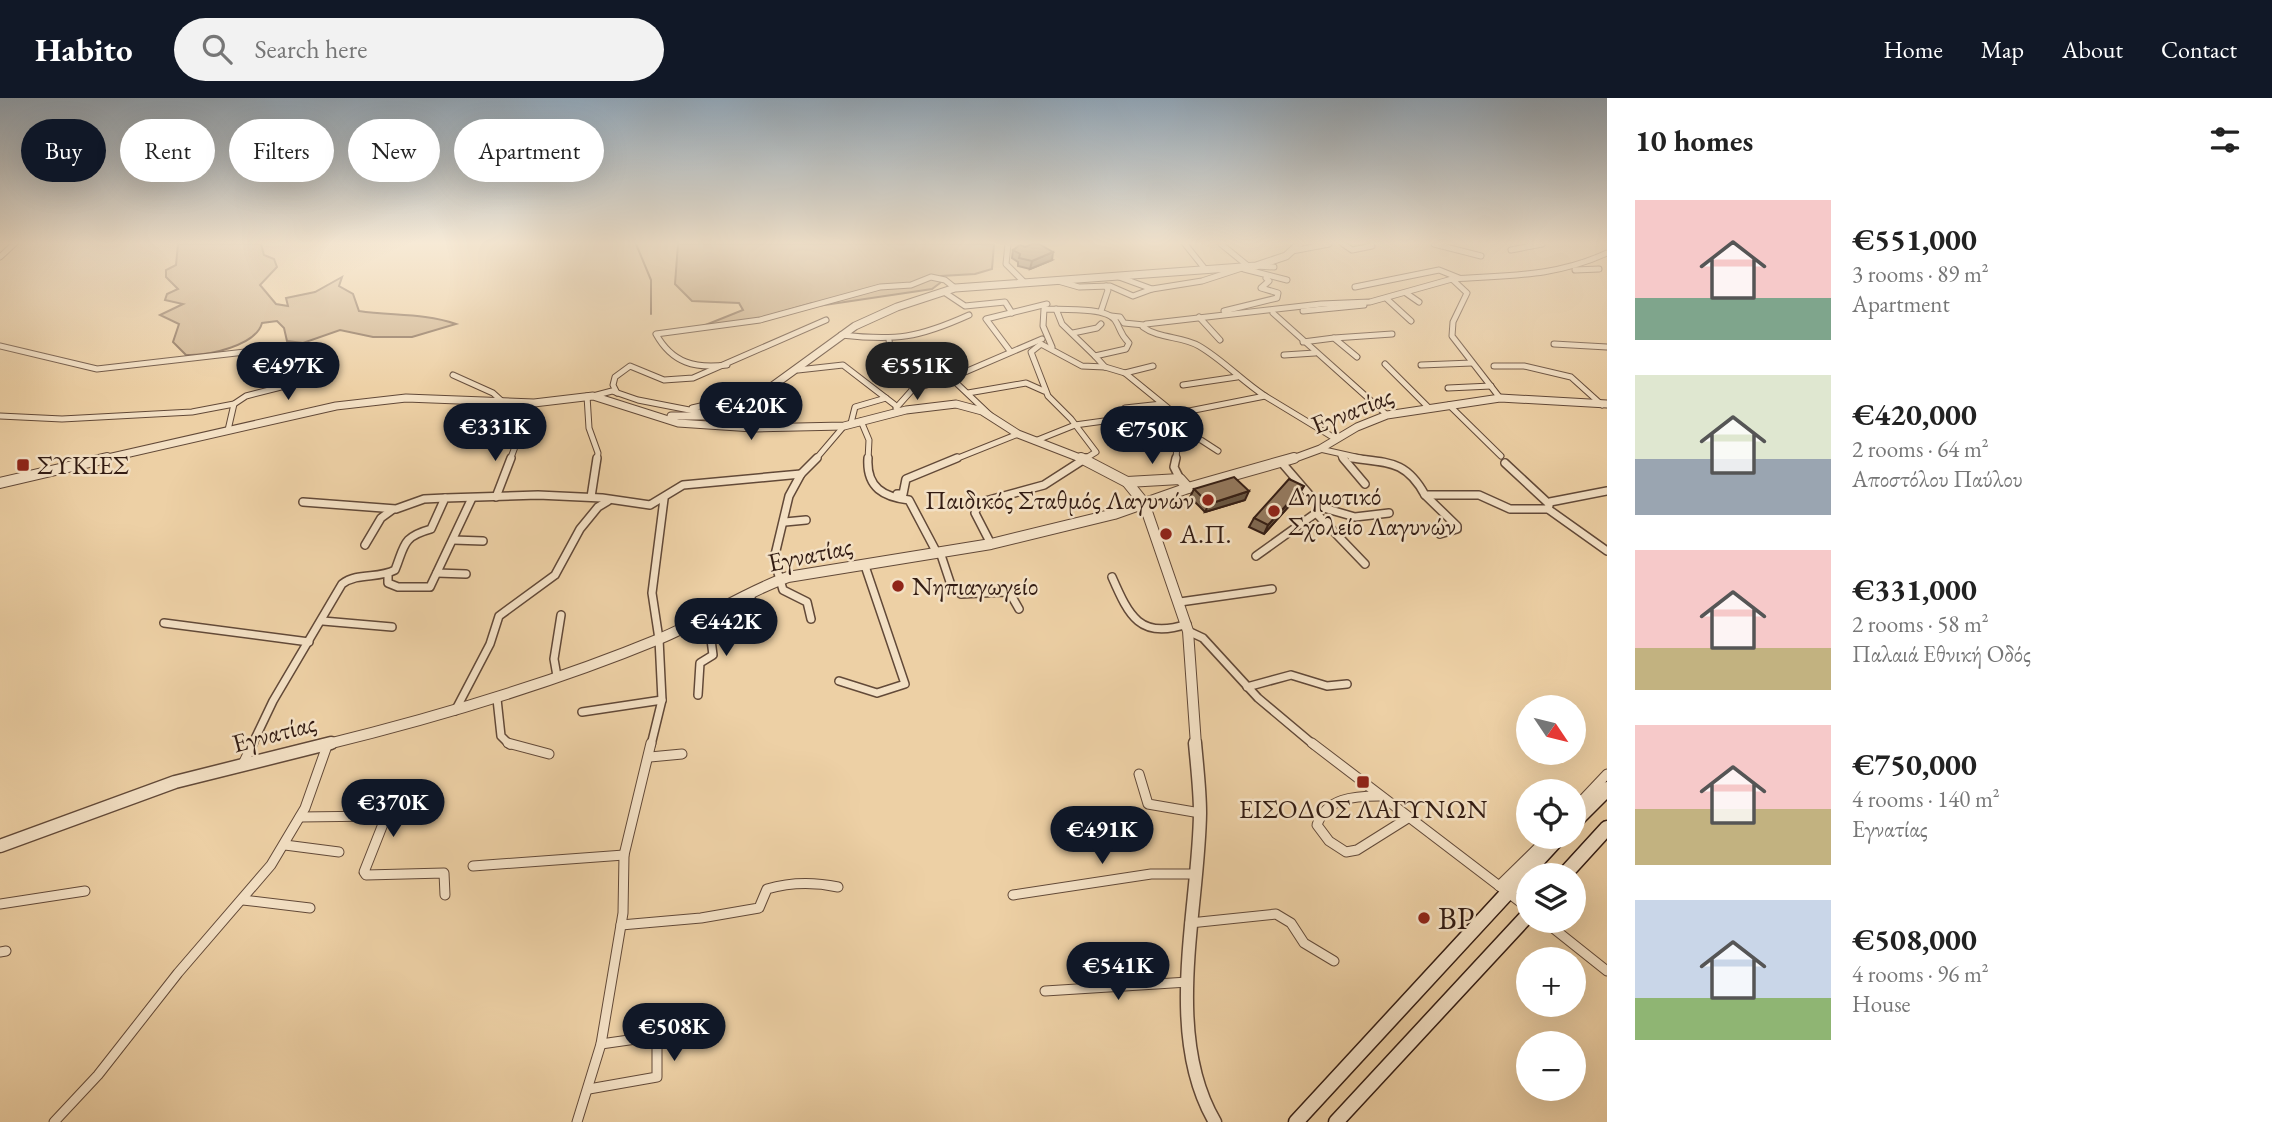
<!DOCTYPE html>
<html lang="en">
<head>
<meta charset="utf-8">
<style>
	:root { --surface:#fff; --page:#f2f2f2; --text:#222; --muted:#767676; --accent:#111827 }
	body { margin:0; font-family:"EB Garamond",serif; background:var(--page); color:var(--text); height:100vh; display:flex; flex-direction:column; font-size:26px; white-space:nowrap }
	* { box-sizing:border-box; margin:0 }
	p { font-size:23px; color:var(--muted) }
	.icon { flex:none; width:38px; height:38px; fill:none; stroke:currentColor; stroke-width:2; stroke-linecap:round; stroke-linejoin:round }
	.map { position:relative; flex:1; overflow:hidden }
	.side { display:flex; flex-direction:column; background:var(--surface); width:665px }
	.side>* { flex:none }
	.banner { position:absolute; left:21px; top:21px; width:665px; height:63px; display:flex; gap:14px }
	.needle { width:46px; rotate:125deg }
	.tools { position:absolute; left:1516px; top:597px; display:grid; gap:14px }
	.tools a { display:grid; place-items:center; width:70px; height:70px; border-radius:50%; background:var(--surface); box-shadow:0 7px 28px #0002; font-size:35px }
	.price { position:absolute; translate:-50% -60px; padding:0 16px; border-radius:24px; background:var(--accent); color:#fff; font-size:23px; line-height:46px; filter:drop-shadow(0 2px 4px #0008) }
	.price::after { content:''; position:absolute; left:50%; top:42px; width:21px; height:16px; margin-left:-10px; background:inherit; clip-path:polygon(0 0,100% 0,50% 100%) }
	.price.selected { background:#222; color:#fff }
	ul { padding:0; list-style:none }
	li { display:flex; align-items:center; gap:21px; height:175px; padding:0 28px }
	li span { display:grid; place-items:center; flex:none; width:196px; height:140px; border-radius:0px; color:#555 }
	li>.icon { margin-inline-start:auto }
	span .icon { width:84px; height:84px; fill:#fffc; stroke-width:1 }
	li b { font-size:30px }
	h2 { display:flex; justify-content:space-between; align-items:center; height:84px; padding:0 28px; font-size:30px }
	.chip { padding:0 24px; border-radius:32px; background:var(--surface); box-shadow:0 7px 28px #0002; font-size:24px; line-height:63px }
	.chip.selected { background:var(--accent); color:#fff }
	header { display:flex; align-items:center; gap:42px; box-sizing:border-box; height:98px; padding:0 35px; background:var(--accent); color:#fff }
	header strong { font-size:33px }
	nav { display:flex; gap:38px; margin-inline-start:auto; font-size:24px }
	.search { width:490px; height:63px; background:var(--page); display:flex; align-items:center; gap:18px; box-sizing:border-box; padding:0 24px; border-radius:38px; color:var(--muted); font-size:26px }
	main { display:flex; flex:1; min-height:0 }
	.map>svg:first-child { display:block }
</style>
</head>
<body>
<header>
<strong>Habito</strong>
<div class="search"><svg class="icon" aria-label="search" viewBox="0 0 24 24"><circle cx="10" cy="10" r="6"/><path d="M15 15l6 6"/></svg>Search here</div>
<nav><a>Home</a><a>Map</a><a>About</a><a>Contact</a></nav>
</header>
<main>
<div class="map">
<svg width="1607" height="1024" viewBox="0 0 1607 1024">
	<rect width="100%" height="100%" fill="#edd0a5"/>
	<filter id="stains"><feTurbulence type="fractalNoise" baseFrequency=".00286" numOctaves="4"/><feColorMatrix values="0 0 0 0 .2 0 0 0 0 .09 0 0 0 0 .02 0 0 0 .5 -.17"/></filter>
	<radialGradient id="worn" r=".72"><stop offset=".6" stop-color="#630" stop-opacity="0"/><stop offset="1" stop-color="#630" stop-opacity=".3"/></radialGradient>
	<g fill="#cdb18c" stroke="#806650" stroke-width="2">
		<path d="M178,146h83l3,11 10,4 3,8 -17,18 16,19 12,2 -2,-8 29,-6 27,-15 -3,9 14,8 6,17c33,5 65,2 97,13l-44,13h-39l-33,-7 -37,13 -16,-2 -3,-13 -7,-7 -15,2c-6,23 -55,33 -76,32l-13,-13 6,-18 -19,-9 23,-11 -18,-4 2,-6 11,-5 -12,-12v-7l10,-5z"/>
		<path d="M678,146h316l-2,25 -17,5 -34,2 -1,7 -8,6 -114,17 -6,-3 -55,16 -59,9 45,-18 -4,-7 -47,-2 -17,-17z"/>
	</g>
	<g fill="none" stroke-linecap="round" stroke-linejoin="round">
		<path stroke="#7d634d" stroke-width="2" d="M636,146l15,36v34"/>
		<g stroke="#624938" stroke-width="7">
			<g id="minor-far2">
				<path d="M1008,146l-2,20 19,19"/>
				<path d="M1185,146l20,25"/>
				<path d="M1343,146l9,6 20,-4"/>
				<path d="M1434,146l47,12"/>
				<path d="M1511,152l31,-6"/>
				<path d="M1292,153l37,-7"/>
				<path d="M0,159l14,-13"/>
				<path d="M1257,168l17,1"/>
				<path d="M1244,171l43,11"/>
				<path d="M1575,172l24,-1"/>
				<path d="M1119,179l33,12 50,-8 46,-15 -27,-22"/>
				<path d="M1453,181c56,-4 102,-2 154,-26"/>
				<path d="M1058,183l21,6 31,-1 23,10 19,-7"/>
				<path d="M1355,189l84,-17 20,8"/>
				<path d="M944,194l21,14 40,-4 7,11"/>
				<path d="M1406,195l13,9"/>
				<path d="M1387,201l24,22"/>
				<path d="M1056,211l6,15 33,32"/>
				<path d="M1101,213l7,-21 -2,-4"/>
				<path d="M1224,213l53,-13 1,-5 -17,-5 8,-7 -3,-3"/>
				<path d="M1303,213l61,-6"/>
				<path d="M1273,215l114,102"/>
				<path d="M1111,218l9,1 4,6 20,2"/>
				<path d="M1199,219l21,23"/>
				<path d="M1073,235l24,-5 4,-4"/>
				<path d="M841,237c55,6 77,3 128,-20"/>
				<path d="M1334,240l58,-4"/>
				<path d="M889,242l2,14 22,35 38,-11 39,37"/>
				<path d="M1303,244l31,-4 23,19"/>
				<path d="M1554,246l53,3"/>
				<path d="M0,248l97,23 148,-17 21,8 29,18 -6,7 -43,11 -12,8 -42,8 -130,7 -62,-3"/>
				<path d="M1052,249l-9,-21 1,-17c16,1 62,-2 71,11 6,9 4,13 14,23l-3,6 -31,7 10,11"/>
				<path d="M1010,253l-24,-32 61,-15"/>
				<path d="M1284,257l31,-2"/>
				<path d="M1385,266l44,44"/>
				<path d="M727,267c-32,4 -55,-2 -71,-31l104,-14 120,-33 31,-2 20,-8 14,3 10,8"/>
				<path d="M1421,267l51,-2"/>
				<path d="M1494,268h30l47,11 31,28"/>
				<path d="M798,272l45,-5 52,40"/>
				<path d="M1125,275l28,-7"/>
				<path d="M453,277l40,18 11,10"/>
				<path d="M951,280l91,-39"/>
				<path d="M1183,287l54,-8"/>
				<path d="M1448,290l43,-2"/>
				<path d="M617,295l-4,-8 2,-8 15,-11 34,14 29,-2 133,-58"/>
				<path d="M968,295l58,-10 18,8"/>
				<path d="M587,298l2,32 9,25 -1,7"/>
				<path d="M593,298l19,-5 26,9 77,15"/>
				<path d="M1265,298l71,43"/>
				<path d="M1449,307l52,51"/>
				<path d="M692,310l73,-17"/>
				<path d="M896,310l17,-19"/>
				<path d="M1125,310l37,-4"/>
				<path d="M1174,316l91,-18c-23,-15 -42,-36 -66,-50 -17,-10 -40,-7 -56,-19l3,-3 175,-20 49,-2 82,-23 15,14 -14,29 -1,14 48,62"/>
				<path d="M861,323l8,19 -1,20"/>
				<path d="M851,325l4,-16 31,-9"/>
				<path d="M228,332l6,-26"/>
				<path d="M1179,335l22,7 17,11"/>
				<path d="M1035,343l40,-16 29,-4 6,10"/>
				<path d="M1320,351l49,11"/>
				<path d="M1341,358l4,4"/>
				<path d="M510,362l8,-21"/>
				<path d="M815,362l29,-34"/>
				<path d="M953,362l65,-26"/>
				<path d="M1083,362l13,-8 -25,-33 -23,-23 -17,-44 10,-8 41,22 23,1 20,6 43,35 10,18 -2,34"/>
			</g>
		</g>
		<g stroke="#624938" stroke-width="10">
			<g id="minor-far1">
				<path d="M868,360c-2,30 16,39 41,42l28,53"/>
				<path d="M1176,360l-2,9 6,12"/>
				<path d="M1343,360l22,26"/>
				<path d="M1352,360c36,5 54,2 73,37h54l31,14h38l59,42"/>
				<path d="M1282,365l38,44 -4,6 49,51"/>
				<path d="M1505,365l43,40"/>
				<path d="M897,396h6l3,-15 51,-21"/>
				<path d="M1425,397l32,31v3l-17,5"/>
				<path d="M496,399l15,-39"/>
				<path d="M591,399l6,-39"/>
				<path d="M303,404l93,7 28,-10 21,-1"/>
				<path d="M1320,409l35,10 34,-4"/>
				<path d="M1548,411l2,-7 57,-11"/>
				<path d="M785,424l21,-2"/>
				<path d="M453,442l30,1"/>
				<path d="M991,446l-16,-31 3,-10 66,-18 42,-27"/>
				<path d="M365,447l16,-27 11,-8"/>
				<path d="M940,454l11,33 10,9 44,-2 6,3 8,14"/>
				<path d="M1256,458l60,-43"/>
				<path d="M437,475l29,1"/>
				<path d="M388,477v8l10,4h32l42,-89"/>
				<path d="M1112,479c17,39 28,63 75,47"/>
				<path d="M750,495l7,31"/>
				<path d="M1180,504l92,-13"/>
				<path d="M811,521l-4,-17 -24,-12 -9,-31 15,-63 12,-22 16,-16"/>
				<path d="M323,523l69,6"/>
				<path d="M164,525l145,19"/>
				<path d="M1188,533l15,7 55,60 56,47"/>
				<path d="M557,578l-3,-17 7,-44"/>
				<path d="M839,583l38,12 28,-9 -40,-118"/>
				<path d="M1247,589l44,-12 36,11 20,-2"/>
				<path d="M698,597l2,-32 13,-8 -5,-38"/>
				<path d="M497,601l4,37 9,9"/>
				<path d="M455,613l35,-67 9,-28 56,-41 25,-46 18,-22 10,-6"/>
				<path d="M582,614l80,-12"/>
				<path d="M252,647l21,-44 69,-117c16,-12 36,-5 53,-14 10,-25 7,-33 36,-41l14,-31 93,-3 64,3 48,7 33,-20 118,-11"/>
				<path d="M327,647l1,-3"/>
				<path d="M651,647l11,-45 -3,-61 -7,-46 12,-94"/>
			</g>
		</g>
		<g stroke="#624938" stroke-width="11">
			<g id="minor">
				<path d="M508,645l41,11"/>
				<path d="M1312,645l216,165"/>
				<path d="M650,659l32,-3"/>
				<path d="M243,666l10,-21"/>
				<path d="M1139,676l9,30 52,9"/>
				<path d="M1379,698c-25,0 -53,2 -62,29l12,16 17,11 11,-2 51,-32"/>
				<path d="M1573,712l34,-36"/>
				<path d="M300,719l80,-1 3,8 -19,48 2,3 78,-2 1,22"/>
				<path d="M285,747l54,7"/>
				<path d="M473,768l151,-11"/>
				<path d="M1499,788l51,-50"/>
				<path d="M1013,797l138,-21h43"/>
				<path d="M243,802l67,8"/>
				<path d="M0,806l85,-13"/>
				<path d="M1543,822l64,51"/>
				<path d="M1190,825l86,-9 15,9 13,20 30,18"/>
				<path d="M621,827l80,-7 58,-10 8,-19c24,-7 47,-7 71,-2"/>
				<path d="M0,854l6,-1"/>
				<path d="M1045,893l143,-9"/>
				<path d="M589,991l68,-12v-35l-14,-4 -42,6"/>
				<path d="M54,1024l44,-47 80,-102 93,-108 34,-57 23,-65"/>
				<path d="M577,1024l24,-78 22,-131 1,-58 27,-112"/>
			</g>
		</g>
		<g stroke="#624938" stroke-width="9">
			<g id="tertiary-far2">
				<path d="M671,318h48l19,-5 117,-85 42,-19 58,-19 301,-22 30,-10 13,-12"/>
				<path d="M99,362l237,-54 70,-8 128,5 59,-7 85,27 75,5 91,-2 62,-16 50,-6 26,7 36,23 67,26"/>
				<path d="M1290,362l30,-11 37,-22 30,-12 113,-17 107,6"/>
			</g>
		</g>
		<g stroke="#624938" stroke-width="12">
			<g id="tertiary-far1">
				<path d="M1081,360l46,24 17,21 44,128 8,114"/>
				<path d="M1127,384l53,-3 8,9"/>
				<path d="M0,385l107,-25"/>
				<path d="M324,647c114,-28 226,-61 335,-106 44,-18 84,-46 129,-62l203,-33 123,-30 74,-26 106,-30"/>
			</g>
		</g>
		<g stroke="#624938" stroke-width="15">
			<g id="tertiary">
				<path d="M1195,645c2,23 5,47 5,70 -1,95 -37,221 15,309"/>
				<path d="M0,748l175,-64 156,-39"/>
			</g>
		</g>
		<g stroke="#331c13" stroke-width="17">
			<g id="secondary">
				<path d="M1573,725l34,-34"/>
				<path d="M1564,777l43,-47"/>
				<path d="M1296,1024l264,-286"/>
				<path d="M1336,1024l192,-207"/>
			</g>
		</g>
		<use href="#minor-far2" stroke="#f3e0c4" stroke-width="5"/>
		<use href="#minor-far1" stroke="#f3e0c4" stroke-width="7"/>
		<use href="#minor" stroke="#f3e0c4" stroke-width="9"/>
		<use href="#tertiary-far2" stroke="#f3e0c4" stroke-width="7"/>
		<use href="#tertiary-far1" stroke="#f3e0c4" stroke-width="10"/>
		<use href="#tertiary" stroke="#f3e0c4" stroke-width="12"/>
		<use href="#secondary" stroke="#f3e0c4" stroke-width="14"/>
	</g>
	<g fill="#7f6952" stroke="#331c13" stroke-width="2">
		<path d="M1013,152l39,10 -22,9 -12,-3v-4l-6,-4z"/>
		<path d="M1194,391l51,11 -40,12 -15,-15z"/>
		<path d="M1299,397l-35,39 -15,-7 5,-9z"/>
	</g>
	<g fill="#685542" stroke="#331c13" stroke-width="2">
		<path d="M1053,154l-1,8 -22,9 2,-8z"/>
		<path d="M1304,388l-5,9 -35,39 4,-9z"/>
		<path d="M1249,393l-4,9 -40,12 4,-8z"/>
	</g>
	<g fill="#947a5f" stroke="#331c13" stroke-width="2">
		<path d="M1032,146h7l14,8 -21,9 -13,-3 1,-4 -7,-4 7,-5 5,2z"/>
		<path d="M1234,379l15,14 -40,13 -15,-15z"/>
		<path d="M1289,381l15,7 -36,39 -14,-7z"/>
	</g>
	<linearGradient id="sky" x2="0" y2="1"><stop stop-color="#91a7b9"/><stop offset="0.5" stop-color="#f7ead6"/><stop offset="1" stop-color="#f7ead6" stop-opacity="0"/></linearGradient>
	<rect width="1607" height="290" fill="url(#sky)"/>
	<g fill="#8f2418" stroke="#f3e0c4" stroke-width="2.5">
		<rect x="16" y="360" width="14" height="14" rx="3.5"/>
		<circle cx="1208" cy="402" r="7"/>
		<circle cx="1274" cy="413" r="7"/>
		<circle cx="1166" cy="436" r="7"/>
		<circle cx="898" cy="488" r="7"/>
		<rect x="1356" y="677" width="14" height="14" rx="3.5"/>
		<circle cx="1424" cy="820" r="7"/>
	</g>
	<g text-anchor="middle" stroke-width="5" stroke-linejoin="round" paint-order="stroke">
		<g font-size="26" fill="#331c13" stroke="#f3e0c4">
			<text transform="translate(1352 312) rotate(-22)" y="9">Εγνατίας</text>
			<text transform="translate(810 456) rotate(-12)" y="9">Εγνατίας</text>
			<text transform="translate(274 635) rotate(-15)" y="9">Εγνατίας</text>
		</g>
		<g font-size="26" fill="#331c13" stroke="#f3e0c4" text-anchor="start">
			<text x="37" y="376">ΣΥΚΙΕΣ</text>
			<text x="1288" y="407">Δημοτικό<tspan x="1288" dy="30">Σχολείο Λαγυνών</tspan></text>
			<text x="1194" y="411" text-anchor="end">Παιδικός Σταθμός Λαγυνών</text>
			<text x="1180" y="445">Α.Π.</text>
			<text x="912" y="497">Νηπιαγωγείο</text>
			<text x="1363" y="720" text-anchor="middle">ΕΙΣΟΔΟΣ ΛΑΓΥΝΩΝ</text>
		</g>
		<g font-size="32" fill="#331c13" stroke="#f3e0c4" text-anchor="start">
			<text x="1438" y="831">BP</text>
		</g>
	</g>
	<rect width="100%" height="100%" filter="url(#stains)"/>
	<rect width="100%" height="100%" fill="url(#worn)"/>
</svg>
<div class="tools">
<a><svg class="needle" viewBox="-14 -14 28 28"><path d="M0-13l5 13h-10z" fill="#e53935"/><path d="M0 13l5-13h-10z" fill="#767676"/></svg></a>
<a><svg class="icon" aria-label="locate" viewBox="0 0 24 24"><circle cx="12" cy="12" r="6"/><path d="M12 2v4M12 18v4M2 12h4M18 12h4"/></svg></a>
<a><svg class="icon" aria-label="layers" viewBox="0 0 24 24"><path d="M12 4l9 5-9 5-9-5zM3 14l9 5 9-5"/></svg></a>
<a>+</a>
<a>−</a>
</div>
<b class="price" style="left:288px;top:304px">€497K</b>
<b class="price selected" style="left:917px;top:304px">€551K</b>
<b class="price" style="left:751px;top:344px">€420K</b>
<b class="price" style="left:495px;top:365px">€331K</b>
<b class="price" style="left:1152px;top:368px">€750K</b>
<b class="price" style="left:726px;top:560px">€442K</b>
<b class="price" style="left:393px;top:741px">€370K</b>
<b class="price" style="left:1102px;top:768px">€491K</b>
<b class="price" style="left:1118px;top:904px">€541K</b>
<b class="price" style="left:674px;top:965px">€508K</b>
<div class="banner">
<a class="chip selected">Buy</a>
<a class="chip">Rent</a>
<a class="chip">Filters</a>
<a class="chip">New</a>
<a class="chip">Apartment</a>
</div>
</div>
<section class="side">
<h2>10 homes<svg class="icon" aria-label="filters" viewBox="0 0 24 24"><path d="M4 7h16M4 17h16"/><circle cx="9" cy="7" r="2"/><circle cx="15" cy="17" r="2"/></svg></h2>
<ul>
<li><span style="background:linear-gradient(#f6c9c9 70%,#7fa58c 0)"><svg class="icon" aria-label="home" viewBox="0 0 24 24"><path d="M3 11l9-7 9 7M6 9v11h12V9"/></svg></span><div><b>€551,000</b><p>3 rooms · 89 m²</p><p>Apartment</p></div></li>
<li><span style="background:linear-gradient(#dfe7d0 60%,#9aa5b1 0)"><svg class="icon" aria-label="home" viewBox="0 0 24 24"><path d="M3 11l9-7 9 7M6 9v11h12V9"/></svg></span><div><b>€420,000</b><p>2 rooms · 64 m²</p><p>Αποστόλου Παύλου</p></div></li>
<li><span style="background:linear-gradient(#f6c9c9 70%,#c2b280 0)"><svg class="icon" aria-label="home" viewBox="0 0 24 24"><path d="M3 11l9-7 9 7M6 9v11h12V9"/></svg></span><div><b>€331,000</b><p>2 rooms · 58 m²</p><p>Παλαιά Εθνική Οδός</p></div></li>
<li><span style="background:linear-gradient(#f6c9c9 60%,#c2b280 0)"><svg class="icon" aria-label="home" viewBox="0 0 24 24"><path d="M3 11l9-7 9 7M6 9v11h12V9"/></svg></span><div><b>€750,000</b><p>4 rooms · 140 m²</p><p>Εγνατίας</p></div></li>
<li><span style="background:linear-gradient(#c9d6e8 70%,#8fb573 0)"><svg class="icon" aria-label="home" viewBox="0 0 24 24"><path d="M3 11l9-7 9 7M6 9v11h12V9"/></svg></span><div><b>€508,000</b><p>4 rooms · 96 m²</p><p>House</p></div></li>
</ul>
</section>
</main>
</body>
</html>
